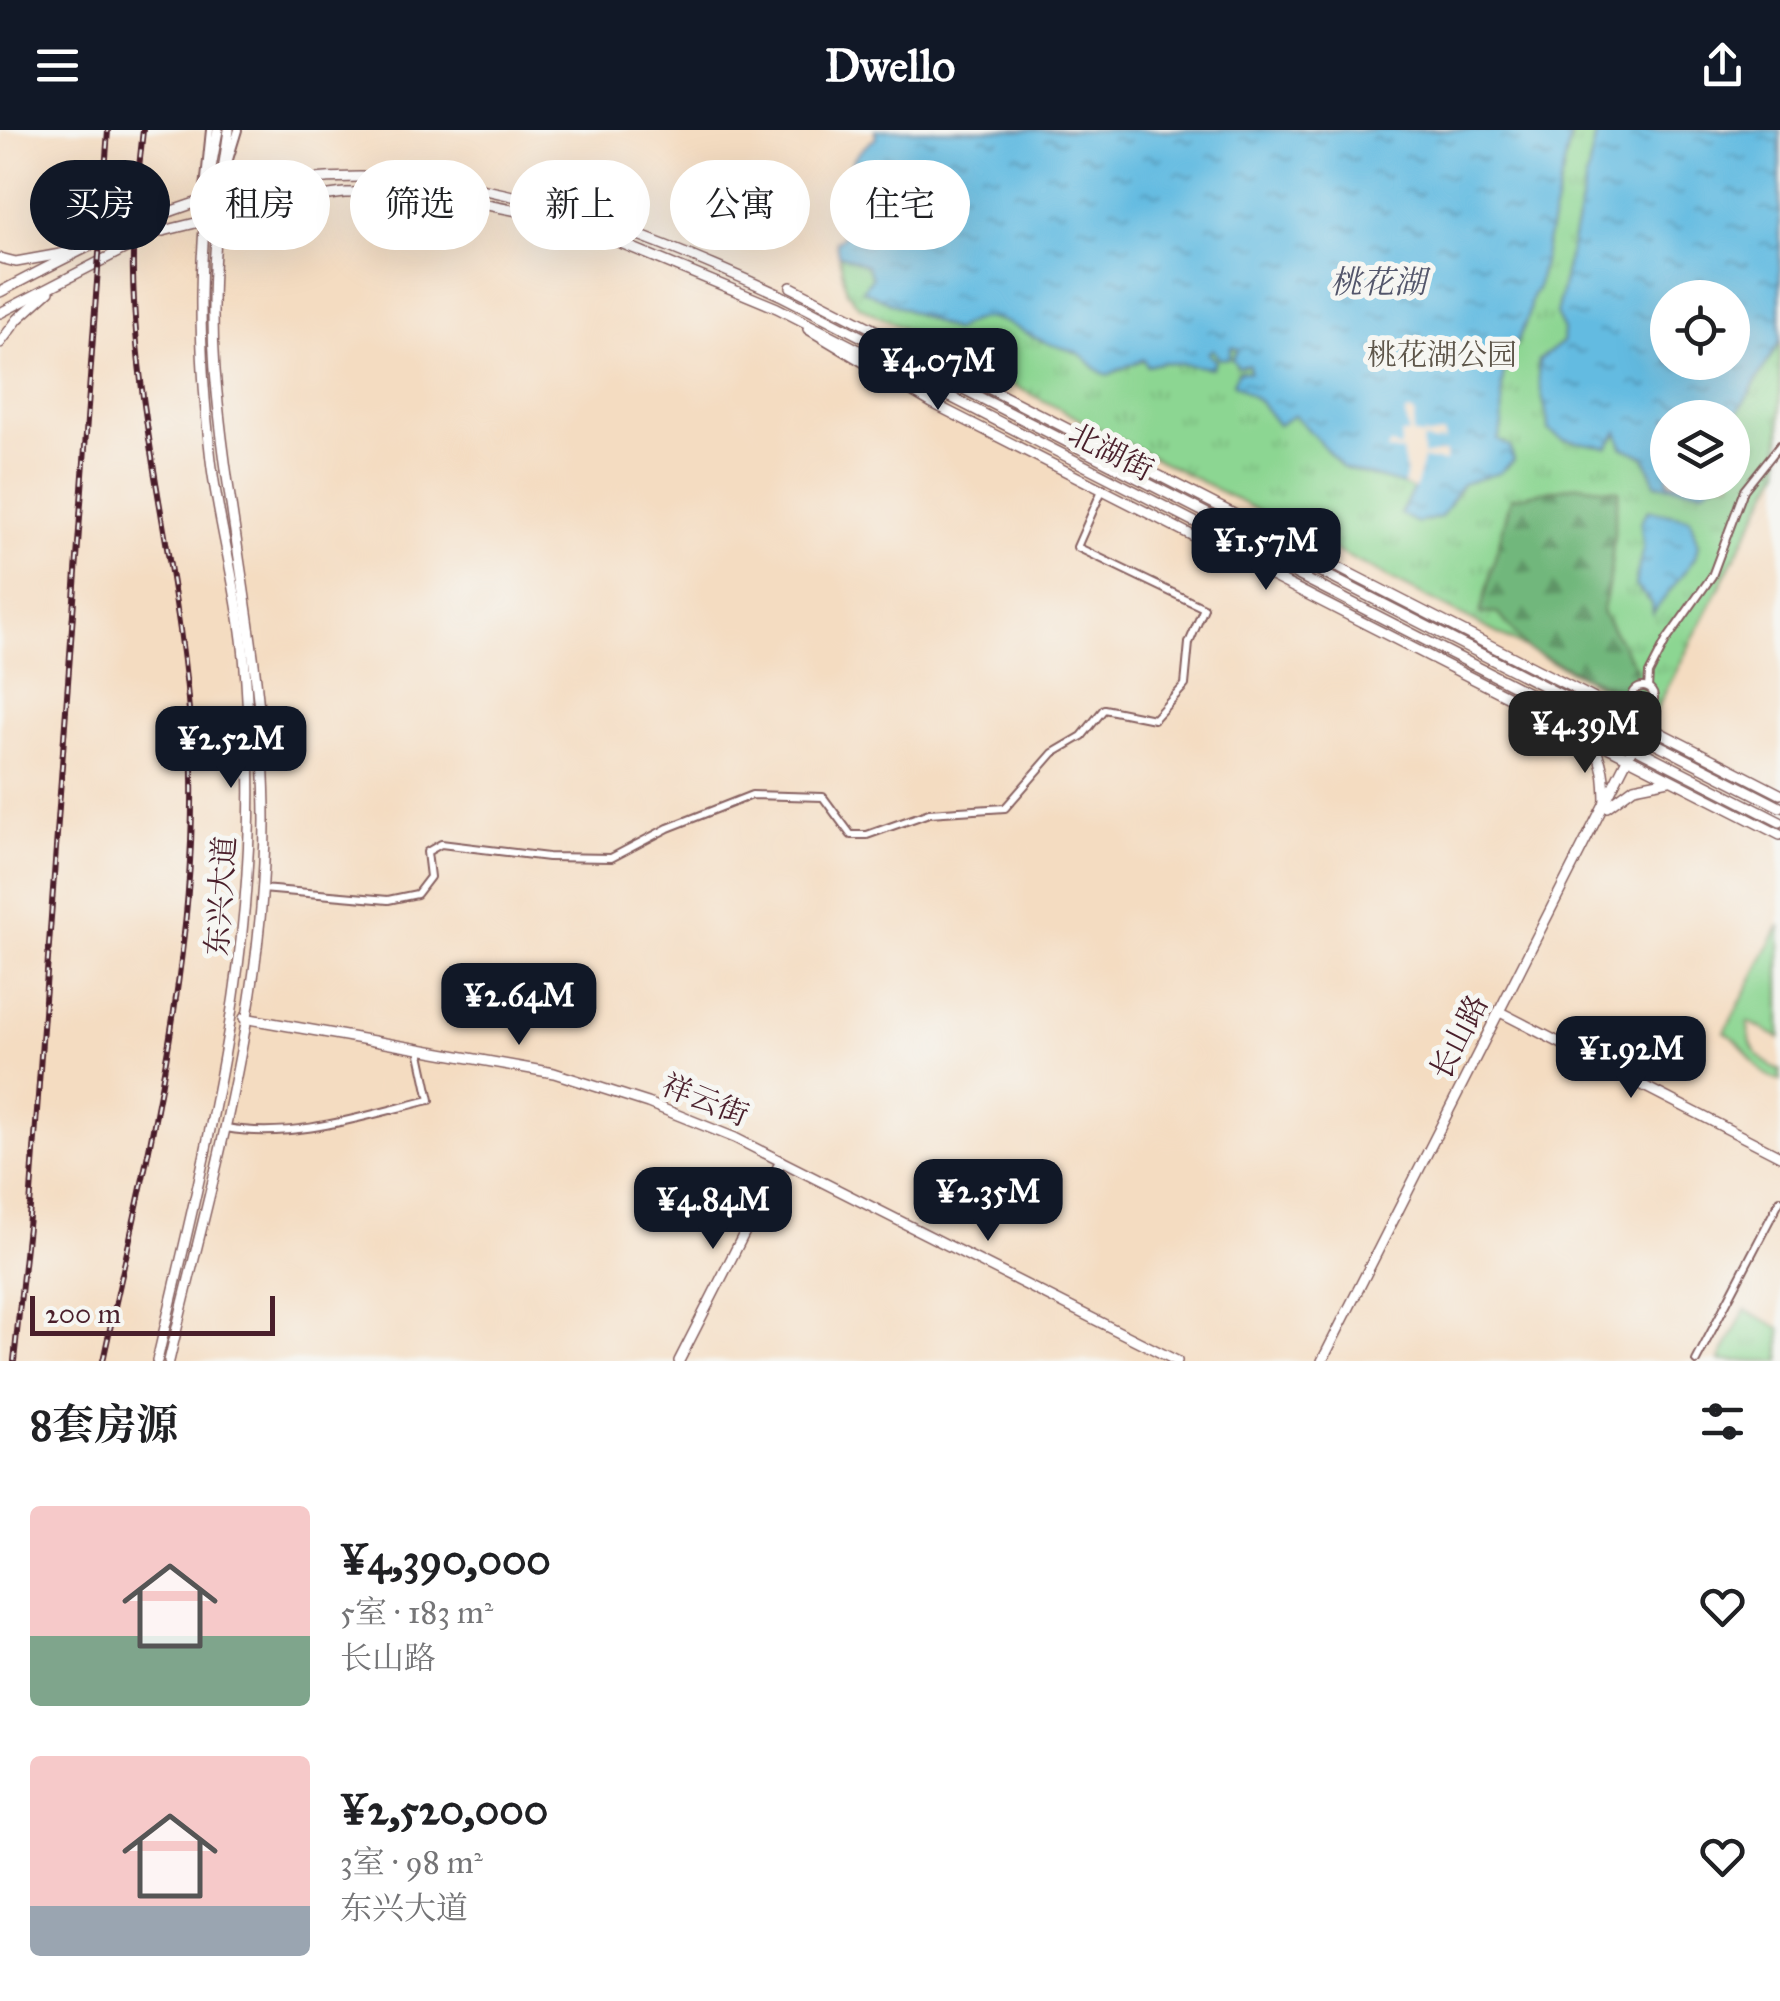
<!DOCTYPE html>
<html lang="zh">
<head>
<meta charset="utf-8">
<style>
	:root { --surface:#fff; --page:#f2f2f2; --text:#202124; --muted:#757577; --accent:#111827 }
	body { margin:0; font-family:"IM FELL Great Primer","Noto Serif SC",serif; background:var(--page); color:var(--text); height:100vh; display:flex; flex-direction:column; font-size:38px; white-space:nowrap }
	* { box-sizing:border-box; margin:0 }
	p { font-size:32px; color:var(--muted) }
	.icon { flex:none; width:55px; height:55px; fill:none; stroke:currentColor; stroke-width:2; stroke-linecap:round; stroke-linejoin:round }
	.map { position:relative; height:1231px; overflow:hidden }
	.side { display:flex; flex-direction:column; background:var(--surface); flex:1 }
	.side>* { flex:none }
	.hud { position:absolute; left:30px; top:30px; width:1000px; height:90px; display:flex; gap:20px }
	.fabs { position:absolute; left:1650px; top:150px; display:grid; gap:20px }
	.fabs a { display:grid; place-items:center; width:100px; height:100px; border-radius:50%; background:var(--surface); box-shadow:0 10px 40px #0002; font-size:50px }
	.scale { position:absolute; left:30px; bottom:25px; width:245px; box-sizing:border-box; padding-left:10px; border:5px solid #4a1f2b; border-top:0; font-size:28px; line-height:35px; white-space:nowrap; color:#4a1f2b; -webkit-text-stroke:8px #f6f6f2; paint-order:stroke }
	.price { position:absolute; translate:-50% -85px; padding:0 22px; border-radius:20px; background:var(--accent); color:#fff; font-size:32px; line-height:65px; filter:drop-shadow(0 2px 5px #0008) }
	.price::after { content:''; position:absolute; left:50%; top:60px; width:30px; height:22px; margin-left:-15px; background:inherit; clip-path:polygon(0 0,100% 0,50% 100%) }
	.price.on { background:#222; color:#fff }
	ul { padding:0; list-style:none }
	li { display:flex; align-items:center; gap:30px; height:250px; padding:0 30px }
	li span { display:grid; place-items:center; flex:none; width:280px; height:200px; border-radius:10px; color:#555 }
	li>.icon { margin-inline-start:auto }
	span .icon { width:120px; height:120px; fill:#fffc; stroke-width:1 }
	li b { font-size:42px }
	h2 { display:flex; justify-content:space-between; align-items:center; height:120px; padding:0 30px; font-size:42px }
	.chip { padding:0 35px; border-radius:45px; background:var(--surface); box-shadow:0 10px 40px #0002; font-size:35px; line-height:90px }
	.chip.on { background:var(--accent); color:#fff }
	header { display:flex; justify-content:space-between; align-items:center; height:130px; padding:0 30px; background:var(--accent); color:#fff; font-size:45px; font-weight:700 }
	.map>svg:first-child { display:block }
</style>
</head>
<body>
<header><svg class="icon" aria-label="menu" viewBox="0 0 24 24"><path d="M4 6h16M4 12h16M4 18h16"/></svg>Dwello<svg class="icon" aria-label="share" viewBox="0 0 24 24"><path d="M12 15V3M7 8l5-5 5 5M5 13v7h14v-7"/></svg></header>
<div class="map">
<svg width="1780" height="1231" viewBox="0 0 1780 1231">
	<defs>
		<pattern id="grass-tufts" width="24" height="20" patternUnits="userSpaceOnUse" patternTransform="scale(2.5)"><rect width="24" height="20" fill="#8cd692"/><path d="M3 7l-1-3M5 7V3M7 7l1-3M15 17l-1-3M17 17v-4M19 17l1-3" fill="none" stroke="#7ab77e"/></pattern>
		<pattern id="forest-firs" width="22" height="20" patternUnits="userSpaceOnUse" patternTransform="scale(2.5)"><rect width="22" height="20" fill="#71b77c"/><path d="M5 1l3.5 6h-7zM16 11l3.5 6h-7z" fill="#5f9466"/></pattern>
		<pattern id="water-ripples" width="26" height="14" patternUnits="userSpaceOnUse" patternTransform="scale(2.5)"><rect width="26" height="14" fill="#64bbe1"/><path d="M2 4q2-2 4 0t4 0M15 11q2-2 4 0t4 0" fill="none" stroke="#5497b7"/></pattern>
	</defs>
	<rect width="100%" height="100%" fill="#f6f6f2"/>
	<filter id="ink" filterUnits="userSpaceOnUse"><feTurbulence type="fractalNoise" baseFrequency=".01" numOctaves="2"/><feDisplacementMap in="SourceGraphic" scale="20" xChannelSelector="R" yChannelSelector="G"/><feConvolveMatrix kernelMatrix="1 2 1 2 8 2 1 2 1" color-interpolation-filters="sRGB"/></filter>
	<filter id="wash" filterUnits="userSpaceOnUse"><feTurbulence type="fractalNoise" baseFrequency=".0048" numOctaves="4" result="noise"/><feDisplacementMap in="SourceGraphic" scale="40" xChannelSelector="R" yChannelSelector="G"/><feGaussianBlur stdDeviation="2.25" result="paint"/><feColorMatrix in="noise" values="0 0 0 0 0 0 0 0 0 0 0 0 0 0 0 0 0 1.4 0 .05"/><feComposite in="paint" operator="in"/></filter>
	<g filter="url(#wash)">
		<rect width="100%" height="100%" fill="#f4dcc1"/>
		<g fill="url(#grass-tufts)" stroke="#6b7a5e" stroke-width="2.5" fill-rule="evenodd">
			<path d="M875,0h905v340l-126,244 -795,-408 -12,-14 -11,-50 25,-22 9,-18 -4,-12 -17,-2c-6,-22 11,-39 27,-50zM1668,168h64v64h-64zM1668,288h64v64h-64z"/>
			<path d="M1745,1180l35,18v33h-61z"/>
		</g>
		<path fill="url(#forest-firs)" stroke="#5e6b54" stroke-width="2.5" d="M1578,355l41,5c-7,42 -5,83 -17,122l34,56v16l-16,8 -93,-43 -29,-36 -18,1 31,-116z"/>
		<path fill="#8cd692" stroke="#6b7a5e" stroke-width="2.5" d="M1780,795v113l-31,-16c-3,23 10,40 31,48v11c-30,-9 -31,-36 -55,-49z"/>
		<g fill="url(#water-ripples)" stroke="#576d86" stroke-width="2.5" fill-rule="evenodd">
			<path d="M875,0h697l-35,159c-8,8 -6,18 -10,29 -7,23 -23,41 -25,66 -1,19 4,37 -4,56l12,7 4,13 -15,13 -37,11 -21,33 -23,6 -18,-9 14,-26 -71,-20 -48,-53 -17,10 -18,-23 -27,-19 6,-12 11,1 -1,-7 -11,2 -6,-8 6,-10 -7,-2 -2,11 -10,1 -6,-10 -5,4 8,8 -4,7 -48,-6 -17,4 -4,-7 -35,16c-16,-5 -17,-15 -30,-22 -12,-5 -26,-7 -38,-13 -32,-15 -50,-36 -86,-9l-92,-41 10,-12 -5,-12 -29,-12 -2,-12 25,-22 9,-18 -4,-12 -17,-2c-6,-22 11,-39 27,-50z"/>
			<path d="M1597,0h183v211l-47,80 -65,-3v64l47,1 -11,7 -48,-6 -11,-27 -23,-10 -4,-15 -10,15 -44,-7 -16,-10c0,-25 -13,-44 -9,-70l24,-18 1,-12 -8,-16zM1668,168h64v64h-64z"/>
			<path d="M1649,380l41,8 8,27 -3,13 -42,55 -1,-10 -17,-17c1,-13 6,-23 8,-35 2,-17 -9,-26 6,-41z"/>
		</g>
		<path fill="#f4dcc1" d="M1409,282l6,2 -3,20 11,3 1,-4 2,4 18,-4 1,10 -3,-4 -1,4 -3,-4 -1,4 -15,-3 1,16 22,-4v10l-22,-3 -8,30 -12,-4 3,-13 -4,-21h-15l3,-6 11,3v-14h8l-4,-20z"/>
	</g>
	<g filter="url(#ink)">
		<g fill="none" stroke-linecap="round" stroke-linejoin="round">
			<g stroke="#866160" stroke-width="10">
				<g id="street">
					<path d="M227,36l11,-36"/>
					<path d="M204,59l6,-59"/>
					<circle cx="1643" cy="568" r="11"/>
					<path d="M1648,558l1,-14 17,-33 46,-65 32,-86 36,-45"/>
					<path d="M262,759l126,11 29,-6 13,-17 -3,-25 14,-8 107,13 63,1 57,-30 84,-33 71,2 28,38h16l62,-22 76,-5 48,-55 29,-17 22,-27 50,10 31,-34 4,-42 15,-35 -127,-61 26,-59"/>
					<path d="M226,998c69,12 137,-12 204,-28l-11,-51"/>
					<path d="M1696,1231l84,-161"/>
				</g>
			</g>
			<g stroke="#866160" stroke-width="12">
				<g id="secondary">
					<path d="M0,128l16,4 50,-9"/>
					<path d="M791,157l989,507"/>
					<path d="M0,162c70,-37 138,-73 215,-95 197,-57 388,17 565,98l1000,512"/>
					<path d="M0,183l155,-80 130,-32 59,-8 77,-1 147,29 209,87 1003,514"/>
					<path d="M808,199l124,74 848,432"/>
					<path d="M0,213l18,-24 31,-28"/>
					<path d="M1590,610c14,21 15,40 15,65"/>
					<path d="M1607,677l27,-20 35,-7"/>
					<path d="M1500,882l280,144"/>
					<path d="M244,888l310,55 94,30 87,35 442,223"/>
					<path d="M157,1231c47,-201 100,-401 92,-610 -1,-37 -2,-75 -7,-112 -7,-60 -24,-119 -31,-179 -13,-111 -16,-220 7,-330"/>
					<path d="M169,1231c42,-177 96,-358 96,-541 0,-152 -38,-299 -50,-450 -6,-81 1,-159 14,-240"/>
					<path d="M679,1231l102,-200"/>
					<path d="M1322,1231l317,-626"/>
				</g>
			</g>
			<use href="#street" stroke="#fff" stroke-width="6"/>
			<use href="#secondary" stroke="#fff" stroke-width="9"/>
			<g stroke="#4a1f2b" stroke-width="6">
				<g id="rail">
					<path d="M14,1231l16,-154 78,-1077"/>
					<path d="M103,1231c44,-204 98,-411 88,-621 -8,-157 -55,-309 -58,-466 -1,-48 5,-96 10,-144"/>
				</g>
			</g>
			<use href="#rail" stroke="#f6f6f2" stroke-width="2.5" stroke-dasharray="8" stroke-linecap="butt"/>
		</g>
	</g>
	<g text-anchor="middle" stroke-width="10" stroke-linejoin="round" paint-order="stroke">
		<g font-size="30" fill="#5e564a" stroke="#f6f6f2">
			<text x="1442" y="235">桃花湖公园</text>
		</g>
		<g font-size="30" fill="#4a1f2b" stroke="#f6f6f2">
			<text transform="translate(1111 322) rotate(27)" y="10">北湖街</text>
			<text transform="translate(221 766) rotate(-86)" y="10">东兴大道</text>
			<text transform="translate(1459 907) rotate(-63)" y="10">长山路</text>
			<text transform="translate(705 970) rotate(22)" y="10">祥云街</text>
		</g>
		<g font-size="32" font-style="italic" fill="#53566b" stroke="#f6f6f2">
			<text x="1378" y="163">桃花湖</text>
		</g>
	</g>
</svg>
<div class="fabs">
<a><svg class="icon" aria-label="locate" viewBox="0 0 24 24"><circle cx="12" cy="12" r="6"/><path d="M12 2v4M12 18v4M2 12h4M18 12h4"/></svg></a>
<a><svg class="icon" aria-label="layers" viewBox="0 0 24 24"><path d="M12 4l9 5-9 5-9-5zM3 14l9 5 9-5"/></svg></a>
</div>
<div class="scale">200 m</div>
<b class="price" style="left:938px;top:283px">¥4.07M</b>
<b class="price" style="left:1266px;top:463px">¥1.57M</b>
<b class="price on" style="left:1585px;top:646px">¥4.39M</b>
<b class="price" style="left:231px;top:661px">¥2.52M</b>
<b class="price" style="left:519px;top:918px">¥2.64M</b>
<b class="price" style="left:1631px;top:971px">¥1.92M</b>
<b class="price" style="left:988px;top:1114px">¥2.35M</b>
<b class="price" style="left:713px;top:1122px">¥4.84M</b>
<div class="hud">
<a class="chip on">买房</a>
<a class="chip">租房</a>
<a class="chip">筛选</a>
<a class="chip">新上</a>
<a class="chip">公寓</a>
<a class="chip">住宅</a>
</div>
</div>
<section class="side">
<h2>8套房源<svg class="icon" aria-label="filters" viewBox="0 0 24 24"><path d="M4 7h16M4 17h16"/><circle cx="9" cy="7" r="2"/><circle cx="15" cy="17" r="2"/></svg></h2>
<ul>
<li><span style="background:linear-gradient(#f6c9c9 65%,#7fa58c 0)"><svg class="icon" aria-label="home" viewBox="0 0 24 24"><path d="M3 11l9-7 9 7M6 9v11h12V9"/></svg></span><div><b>¥4,390,000</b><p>5室 · 183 m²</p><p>长山路</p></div><svg class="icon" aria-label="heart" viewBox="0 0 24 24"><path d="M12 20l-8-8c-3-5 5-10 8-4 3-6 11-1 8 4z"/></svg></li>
<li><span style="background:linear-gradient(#f6c9c9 75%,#9aa5b1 0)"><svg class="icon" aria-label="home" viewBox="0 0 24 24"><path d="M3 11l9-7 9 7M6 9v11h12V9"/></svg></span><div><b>¥2,520,000</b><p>3室 · 98 m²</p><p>东兴大道</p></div><svg class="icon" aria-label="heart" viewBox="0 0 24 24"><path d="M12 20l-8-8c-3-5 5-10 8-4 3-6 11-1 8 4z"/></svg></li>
</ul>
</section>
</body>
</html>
